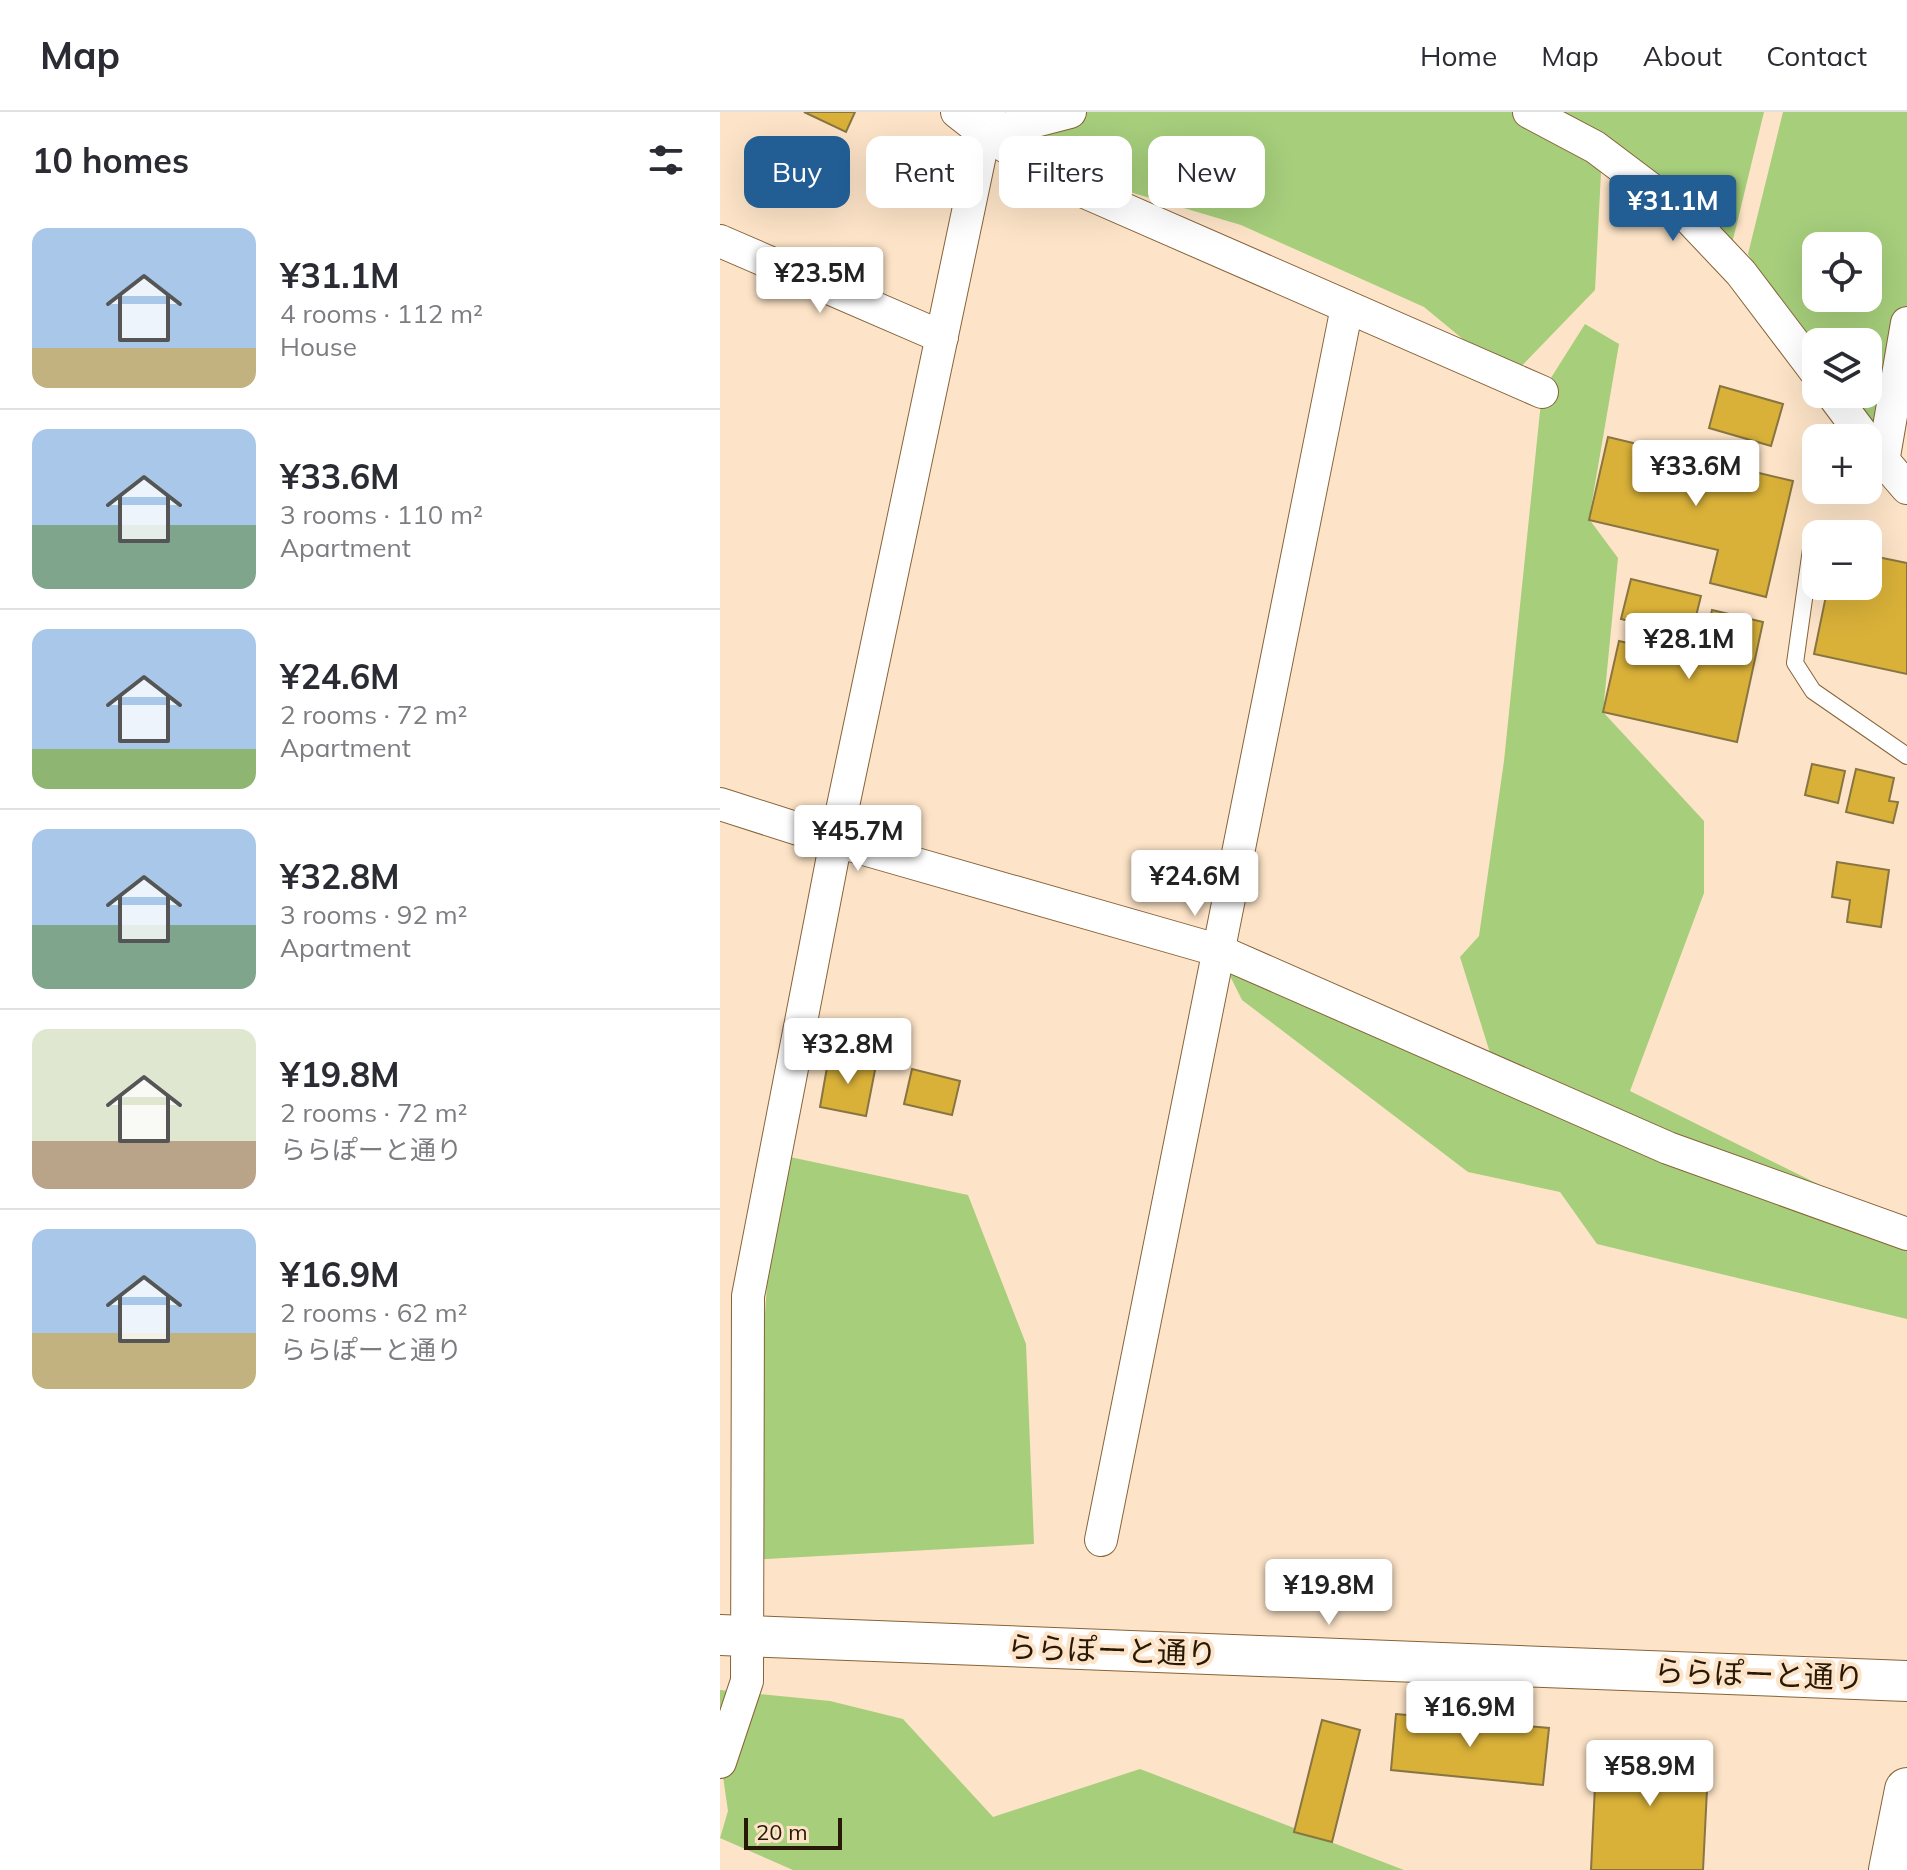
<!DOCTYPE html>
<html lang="en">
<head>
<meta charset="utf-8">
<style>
	:root { --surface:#fff; --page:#f2f2f3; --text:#2b2b33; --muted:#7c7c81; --line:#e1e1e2; --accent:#225d94 }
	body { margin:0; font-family:Mulish,"Noto Sans JP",sans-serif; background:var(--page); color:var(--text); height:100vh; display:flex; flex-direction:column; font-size:30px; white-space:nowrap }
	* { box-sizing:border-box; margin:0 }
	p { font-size:26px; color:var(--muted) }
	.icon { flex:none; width:44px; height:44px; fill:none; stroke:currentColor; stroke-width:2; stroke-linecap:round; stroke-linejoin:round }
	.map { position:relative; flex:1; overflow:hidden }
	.panel { display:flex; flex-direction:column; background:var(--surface); width:720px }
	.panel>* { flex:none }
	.banner { position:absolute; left:24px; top:24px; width:760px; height:72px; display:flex; gap:16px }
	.fabs { position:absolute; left:1082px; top:120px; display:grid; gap:16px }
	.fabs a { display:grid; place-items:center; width:80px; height:80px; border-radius:16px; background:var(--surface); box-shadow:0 8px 32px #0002; font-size:40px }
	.scale { position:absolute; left:24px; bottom:20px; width:98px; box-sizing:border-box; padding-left:8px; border:4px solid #281907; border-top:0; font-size:22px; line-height:28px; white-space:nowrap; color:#281907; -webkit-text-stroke:6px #fde4c8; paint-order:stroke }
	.price { position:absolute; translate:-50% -68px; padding:0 18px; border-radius:8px; background:#fff; color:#222; font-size:26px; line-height:52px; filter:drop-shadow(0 2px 4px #0008) }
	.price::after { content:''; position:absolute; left:50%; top:48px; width:24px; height:18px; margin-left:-12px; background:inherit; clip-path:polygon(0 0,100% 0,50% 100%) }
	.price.current { background:var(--accent); color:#fff }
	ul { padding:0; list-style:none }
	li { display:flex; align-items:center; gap:24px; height:200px; padding:0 32px }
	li+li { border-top:2px solid var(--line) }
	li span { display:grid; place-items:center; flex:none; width:224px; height:160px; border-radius:16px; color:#555 }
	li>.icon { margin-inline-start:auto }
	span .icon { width:96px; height:96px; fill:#fffc; stroke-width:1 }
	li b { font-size:34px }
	h2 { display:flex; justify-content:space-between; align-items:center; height:96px; padding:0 32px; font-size:34px }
	.pill { padding:0 28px; border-radius:16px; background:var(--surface); box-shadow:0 8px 32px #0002; font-size:28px; line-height:72px }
	.pill.current { background:var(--accent); color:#fff }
	header { display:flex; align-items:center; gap:48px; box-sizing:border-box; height:112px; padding:0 40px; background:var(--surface); border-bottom:2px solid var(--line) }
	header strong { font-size:38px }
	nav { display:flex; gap:44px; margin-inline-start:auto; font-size:28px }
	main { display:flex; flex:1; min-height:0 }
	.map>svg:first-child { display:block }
</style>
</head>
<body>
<header>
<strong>Map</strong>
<nav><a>Home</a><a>Map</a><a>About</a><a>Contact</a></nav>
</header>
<main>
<section class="panel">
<h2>10 homes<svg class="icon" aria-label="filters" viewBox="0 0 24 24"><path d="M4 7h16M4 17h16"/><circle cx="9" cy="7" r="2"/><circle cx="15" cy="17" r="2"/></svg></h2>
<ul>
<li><span style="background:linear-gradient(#a9c7e8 75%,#c2b280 0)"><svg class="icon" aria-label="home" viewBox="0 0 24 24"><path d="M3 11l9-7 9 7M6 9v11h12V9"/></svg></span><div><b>¥31.1M</b><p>4 rooms · 112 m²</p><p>House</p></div></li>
<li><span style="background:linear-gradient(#a9c7e8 60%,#7fa58c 0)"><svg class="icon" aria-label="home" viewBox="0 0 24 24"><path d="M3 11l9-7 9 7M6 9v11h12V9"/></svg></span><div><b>¥33.6M</b><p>3 rooms · 110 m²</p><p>Apartment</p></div></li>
<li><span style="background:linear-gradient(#a9c7e8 75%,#8fb573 0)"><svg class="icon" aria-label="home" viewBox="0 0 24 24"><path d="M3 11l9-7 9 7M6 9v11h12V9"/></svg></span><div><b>¥24.6M</b><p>2 rooms · 72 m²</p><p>Apartment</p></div></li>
<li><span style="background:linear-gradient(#a9c7e8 60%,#7fa58c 0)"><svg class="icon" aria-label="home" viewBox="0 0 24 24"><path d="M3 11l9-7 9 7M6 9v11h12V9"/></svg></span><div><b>¥32.8M</b><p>3 rooms · 92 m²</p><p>Apartment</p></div></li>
<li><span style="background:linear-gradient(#dfe7d0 70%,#b9a48a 0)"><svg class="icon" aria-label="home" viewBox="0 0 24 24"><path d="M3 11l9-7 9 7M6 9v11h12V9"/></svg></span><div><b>¥19.8M</b><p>2 rooms · 72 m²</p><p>ららぽーと通り</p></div></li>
<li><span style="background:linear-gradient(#a9c7e8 65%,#c2b280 0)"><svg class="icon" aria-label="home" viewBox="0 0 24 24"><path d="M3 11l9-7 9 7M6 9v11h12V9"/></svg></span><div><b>¥16.9M</b><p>2 rooms · 62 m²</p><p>ららぽーと通り</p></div></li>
</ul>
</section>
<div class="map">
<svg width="1187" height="1758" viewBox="0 0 1187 1758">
	<rect width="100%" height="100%" fill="#fde4c8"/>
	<g fill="#a6ce7b" fill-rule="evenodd">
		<path d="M250,0h794l-36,148 -126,-107 -7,137 -85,88 -86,-71 -183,-82 -280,-83z"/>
		<path d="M1063,0h124v211l-24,139 -44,-68h29v-52h-52v16l-68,-104zM1096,134h52v52h-52z"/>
		<path d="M865,212l34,20 -30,175 29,39 -15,154 101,109v72l-74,198 277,137v91l-310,-75 -37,-52 -92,-20 -226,-172 -25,-50 279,122 -36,-115 19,-21 25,-175 38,-369z"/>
		<path d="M56,1042l192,41 58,149 8,200 -286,16z"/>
		<path d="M0,1578l110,11 73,18 90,98 147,-48 264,101h-611l-73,-32 8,-27 -8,-55z"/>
	</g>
	<g fill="#d9b139" stroke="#897541" stroke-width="2">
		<path d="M84,0h51l-9,20z"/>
		<path d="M1000,274l63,18 -12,42 -62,-18z"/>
		<path d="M888,325l185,44 -27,116 -56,-14 8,-33 -129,-30z"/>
		<path d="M1148,443l39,8v111l-93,-20 14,-68h40z"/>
		<path d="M911,467l70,17 -10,40 -70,-17z"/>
		<path d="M992,498l51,12 -26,120 -134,-30 16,-71 82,19z"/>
		<path d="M1092,652l33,7 -7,32 -33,-8z"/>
		<path d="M1136,657l38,9 -5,23 9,1 -5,21 -47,-11z"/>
		<path d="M1117,750l52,8 -8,57 -34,-5 3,-22 -18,-3z"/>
		<path d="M109,944l47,9 -10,51 -46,-9z"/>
		<path d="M192,957l48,12 -8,34 -48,-11z"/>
		<path d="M676,1602l153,14 -6,57 -152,-15z"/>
		<path d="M602,1608l38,10 -28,112 -38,-10z"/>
		<path d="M877,1631l112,6 -6,121h-112z"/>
	</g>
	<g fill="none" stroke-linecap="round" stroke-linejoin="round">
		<g stroke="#876338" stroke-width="18">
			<path id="service" d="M1093,423l-18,128 18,28 94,65"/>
		</g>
		<g stroke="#876338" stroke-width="34">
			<g id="minor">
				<path d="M237,0l28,22 86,52 471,206"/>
				<path d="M809,0l66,35 93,70 53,56 75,99"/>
				<path d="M265,22l85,-22"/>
				<path d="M0,129l222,96"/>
				<path d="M1112,282l33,44"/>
				<path d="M1150,333l37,43"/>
				<path d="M1163,350l24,-139"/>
				<path d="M0,692l116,37 381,109 451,198 239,86"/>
				<path d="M381,1428l246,-1233"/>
				<path d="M0,1650l27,-81 1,-385 91,-471 150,-713"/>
			</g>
		</g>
		<g stroke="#876338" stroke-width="42">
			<path id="tertiary" d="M0,1523l1187,46"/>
		</g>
		<g stroke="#876338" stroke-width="46">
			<path id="secondary" d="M1171,1758l16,-80"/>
		</g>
		<use href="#service" stroke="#fff" stroke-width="16"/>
		<use href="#minor" stroke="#fff" stroke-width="32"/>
		<use href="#tertiary" stroke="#fff" stroke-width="40"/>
		<use href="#secondary" stroke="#fff" stroke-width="44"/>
	</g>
	<g text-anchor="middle" stroke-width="8" stroke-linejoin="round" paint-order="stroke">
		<g font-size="30" fill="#281907" stroke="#fde4c8">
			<text transform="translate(392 1539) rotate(2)" y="10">ららぽーと通り</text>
			<text transform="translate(1039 1563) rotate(2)" y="10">ららぽーと通り</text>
		</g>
	</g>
</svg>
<div class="fabs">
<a><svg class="icon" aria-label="locate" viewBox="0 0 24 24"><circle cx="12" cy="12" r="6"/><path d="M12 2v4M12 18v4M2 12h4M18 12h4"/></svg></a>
<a><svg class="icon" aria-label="layers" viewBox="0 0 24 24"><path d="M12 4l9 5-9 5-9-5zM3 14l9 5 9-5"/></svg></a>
<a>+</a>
<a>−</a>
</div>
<div class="scale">20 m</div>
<b class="price current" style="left:953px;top:131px">¥31.1M</b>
<b class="price" style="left:100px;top:203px">¥23.5M</b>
<b class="price" style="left:976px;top:396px">¥33.6M</b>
<b class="price" style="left:969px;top:569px">¥28.1M</b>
<b class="price" style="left:138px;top:761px">¥45.7M</b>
<b class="price" style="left:475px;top:806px">¥24.6M</b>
<b class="price" style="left:128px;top:974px">¥32.8M</b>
<b class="price" style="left:609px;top:1515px">¥19.8M</b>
<b class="price" style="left:750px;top:1637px">¥16.9M</b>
<b class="price" style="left:930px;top:1696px">¥58.9M</b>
<div class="banner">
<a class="pill current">Buy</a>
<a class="pill">Rent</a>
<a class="pill">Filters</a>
<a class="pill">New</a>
</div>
</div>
</main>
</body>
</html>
